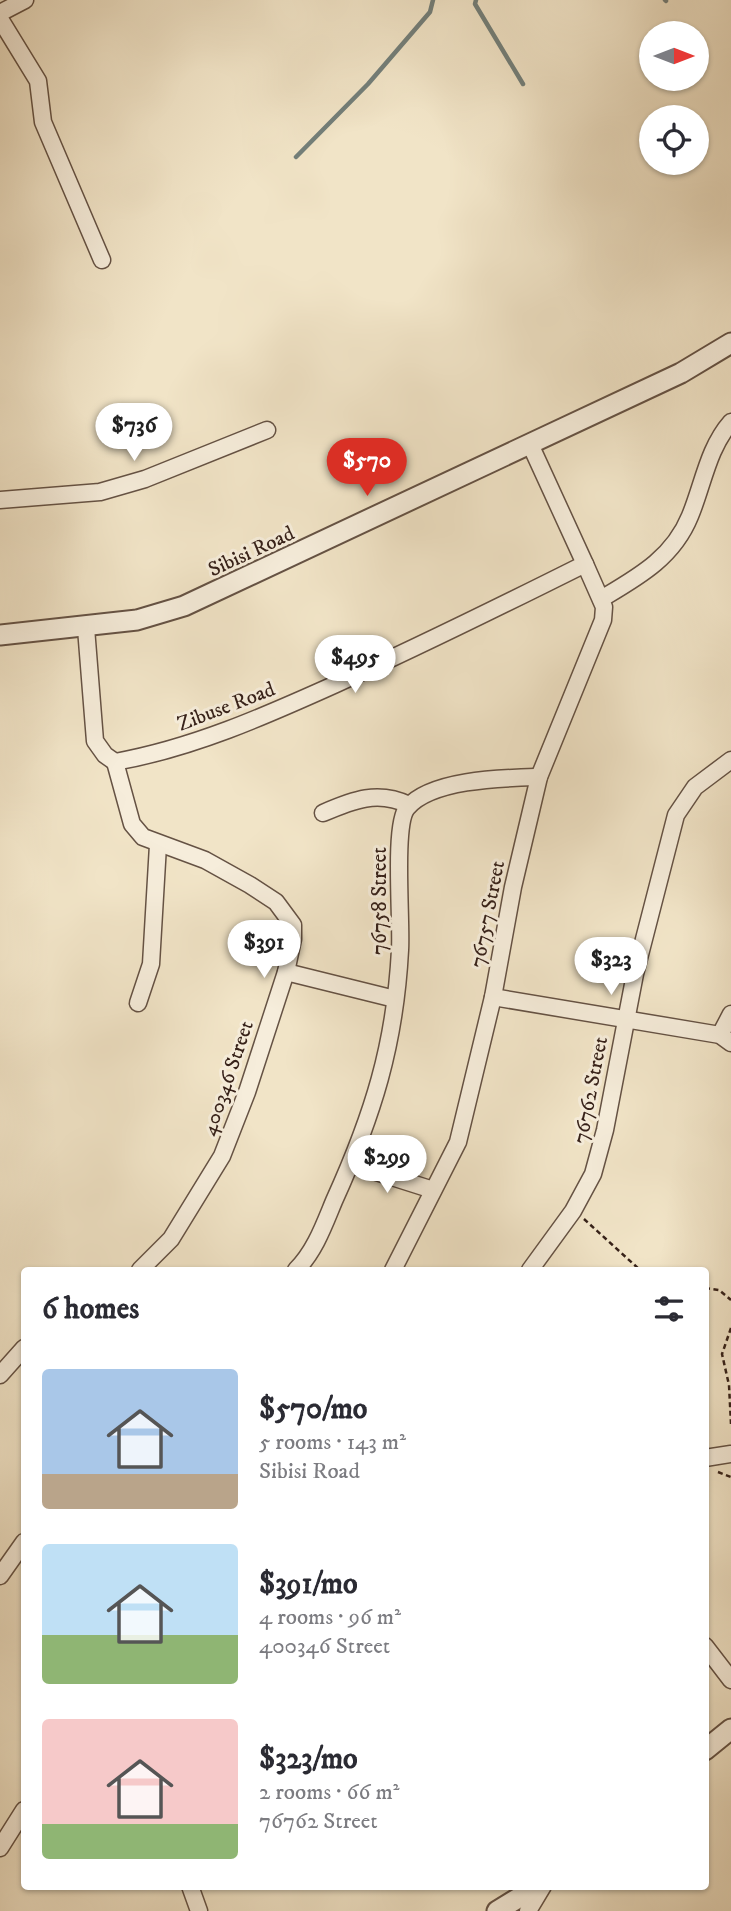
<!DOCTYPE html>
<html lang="en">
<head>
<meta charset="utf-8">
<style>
	:root { --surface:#fff; --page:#f7f7f7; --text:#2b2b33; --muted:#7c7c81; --accent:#d93025 }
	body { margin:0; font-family:"IM FELL DW Pica",serif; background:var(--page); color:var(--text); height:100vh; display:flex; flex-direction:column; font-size:26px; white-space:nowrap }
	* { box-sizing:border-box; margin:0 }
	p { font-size:23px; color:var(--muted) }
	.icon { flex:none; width:38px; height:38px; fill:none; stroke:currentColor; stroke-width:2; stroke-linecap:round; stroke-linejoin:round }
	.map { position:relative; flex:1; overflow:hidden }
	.sheet { position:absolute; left:21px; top:1267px; width:688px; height:623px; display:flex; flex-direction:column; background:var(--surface); border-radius:7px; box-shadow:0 2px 5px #0004 }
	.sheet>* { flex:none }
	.needle { width:46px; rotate:90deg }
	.fabs { position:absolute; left:639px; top:21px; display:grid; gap:14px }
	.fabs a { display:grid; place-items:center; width:70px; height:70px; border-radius:50%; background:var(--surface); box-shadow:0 2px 5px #0004; font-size:35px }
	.price { position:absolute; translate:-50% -60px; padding:0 16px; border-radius:24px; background:#fff; color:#222; font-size:23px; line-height:46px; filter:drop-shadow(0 2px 4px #0008) }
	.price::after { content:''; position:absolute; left:50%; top:42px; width:21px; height:16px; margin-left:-10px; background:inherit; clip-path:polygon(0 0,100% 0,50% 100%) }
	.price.active { background:var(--accent); color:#fff }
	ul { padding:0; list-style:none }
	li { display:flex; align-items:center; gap:21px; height:175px; padding:0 21px }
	li span { display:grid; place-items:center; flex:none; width:196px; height:140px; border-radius:7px; color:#555 }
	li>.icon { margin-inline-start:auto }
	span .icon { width:84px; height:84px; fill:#fffc; stroke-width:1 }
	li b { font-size:30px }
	h2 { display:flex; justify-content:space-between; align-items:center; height:84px; padding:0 21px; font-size:30px }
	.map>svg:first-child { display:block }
</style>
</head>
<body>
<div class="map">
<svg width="731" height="1911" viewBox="0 0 731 1911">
	<rect width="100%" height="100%" fill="#f1e4c7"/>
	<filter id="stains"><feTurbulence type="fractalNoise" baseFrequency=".00286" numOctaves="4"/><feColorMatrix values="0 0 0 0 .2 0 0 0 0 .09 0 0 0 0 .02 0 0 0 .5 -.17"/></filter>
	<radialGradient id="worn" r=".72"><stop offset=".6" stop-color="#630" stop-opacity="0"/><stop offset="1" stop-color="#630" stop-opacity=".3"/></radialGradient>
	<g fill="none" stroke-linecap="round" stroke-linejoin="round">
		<g stroke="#737f7a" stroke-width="4.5">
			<path d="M476,0l-1,4 48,80"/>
			<path d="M665,0l1,1"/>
			<path d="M296,157l72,-73 62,-72 3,-12"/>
		</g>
		<g stroke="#655244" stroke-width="19">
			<g id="minor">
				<path d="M0,13l25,-13"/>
				<path d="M0,19l38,62 5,41 59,138"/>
				<path d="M0,500l100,-8 45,-13 122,-49"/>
				<path d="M601,599c37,-22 72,-41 89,-83 13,-31 18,-68 41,-94"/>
				<path d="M86,628l9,113 10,14 10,7c78,-14 150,-46 221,-78 84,-38 167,-79 249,-120l-55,-120"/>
				<path d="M115,762l17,62 11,13 62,23 45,25 26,17 17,23v14l-7,33 -39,120 -25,64 -51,83 -31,31"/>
				<path d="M323,813c30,-13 55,-23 86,-8"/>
				<path d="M286,972l109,27"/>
				<path d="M493,997l227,38 11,8"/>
				<path d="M138,1003l13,-39 7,-119"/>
				<path d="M720,1035l11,-21"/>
				<path d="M351,1164l82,26"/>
				<path d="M296,1270c19,-19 28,-45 38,-69 39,-86 61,-156 66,-251 2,-28 -7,-125 7,-142 24,-29 97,-30 132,-31"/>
				<path d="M393,1270l65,-128 35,-145 20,-110 26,-110 64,-157 1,-13 -19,-43"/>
				<path d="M530,1270l43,-59 20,-37 12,-44 30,-156 41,-159 19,-28 36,-27"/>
				<path d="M0,1375l24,-27"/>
				<path d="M705,1458l26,-4"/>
				<path d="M0,1576l24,-34"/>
				<path d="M705,1646l26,34"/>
				<path d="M0,1848l24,-38"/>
				<path d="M190,1886l9,25"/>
				<path d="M528,1911l15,-25"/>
			</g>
		</g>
		<g stroke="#655244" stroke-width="23">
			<g id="tertiary">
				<path d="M0,635l137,-15 47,-14 497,-233 50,-30"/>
				<path d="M705,1750l26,-21"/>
				<path d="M497,1911l41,-25"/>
			</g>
		</g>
		<g stroke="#362119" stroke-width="2.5" stroke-dasharray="5 3.5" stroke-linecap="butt">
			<path d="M584,1219l56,51"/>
			<path d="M705,1288l14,2 12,10"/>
			<path d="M731,1328l-9,26 7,31 2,39"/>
			<path d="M718,1472l13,5"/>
		</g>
		<use href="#minor" stroke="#f6eddb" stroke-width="16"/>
		<use href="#tertiary" stroke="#f6eddb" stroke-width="19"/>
	</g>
	<g text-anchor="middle" stroke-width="6" stroke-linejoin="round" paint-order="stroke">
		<g font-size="21" fill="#362119" stroke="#f6eddb">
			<text transform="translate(251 551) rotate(-25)" y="7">Sibisi Road</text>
			<text transform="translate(226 706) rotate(-21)" y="7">Zibuse Road</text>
			<text transform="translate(379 901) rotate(-90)" y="7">76758 Street</text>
			<text transform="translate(487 914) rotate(-79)" y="7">76757 Street</text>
			<text transform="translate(227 1078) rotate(-71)" y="7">400346 Street</text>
			<text transform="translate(590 1090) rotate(-79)" y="7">76762 Street</text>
		</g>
	</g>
	<rect width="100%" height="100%" filter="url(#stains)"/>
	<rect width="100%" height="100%" fill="url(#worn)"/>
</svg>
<div class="fabs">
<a><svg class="needle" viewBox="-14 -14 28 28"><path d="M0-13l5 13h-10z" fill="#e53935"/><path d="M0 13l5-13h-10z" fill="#7c7c81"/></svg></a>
<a><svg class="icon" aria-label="locate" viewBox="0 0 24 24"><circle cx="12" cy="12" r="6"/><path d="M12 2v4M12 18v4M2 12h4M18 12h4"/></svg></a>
</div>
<b class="price" style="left:134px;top:463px">$736</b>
<b class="price active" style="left:367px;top:498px">$570</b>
<b class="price" style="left:355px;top:695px">$495</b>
<b class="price" style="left:264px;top:980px">$391</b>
<b class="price" style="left:611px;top:997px">$323</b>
<b class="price" style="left:387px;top:1195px">$299</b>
<section class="sheet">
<h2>6 homes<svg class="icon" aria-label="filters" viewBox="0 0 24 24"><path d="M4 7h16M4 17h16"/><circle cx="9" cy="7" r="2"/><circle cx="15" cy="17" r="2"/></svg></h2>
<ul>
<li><span style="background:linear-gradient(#a9c7e8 75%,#b9a48a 0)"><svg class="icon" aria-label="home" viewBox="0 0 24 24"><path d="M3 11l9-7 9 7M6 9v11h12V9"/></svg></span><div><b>$570/mo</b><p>5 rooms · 143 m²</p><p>Sibisi Road</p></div></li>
<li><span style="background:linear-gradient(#bfe0f5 65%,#8fb573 0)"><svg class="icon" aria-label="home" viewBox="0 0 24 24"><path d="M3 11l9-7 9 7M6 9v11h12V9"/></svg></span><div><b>$391/mo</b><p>4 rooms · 96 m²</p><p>400346 Street</p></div></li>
<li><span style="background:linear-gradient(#f6c9c9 75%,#8fb573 0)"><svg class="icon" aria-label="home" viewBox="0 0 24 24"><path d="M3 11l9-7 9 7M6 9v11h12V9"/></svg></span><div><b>$323/mo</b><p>2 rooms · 66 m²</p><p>76762 Street</p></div></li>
</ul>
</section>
</div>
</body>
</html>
